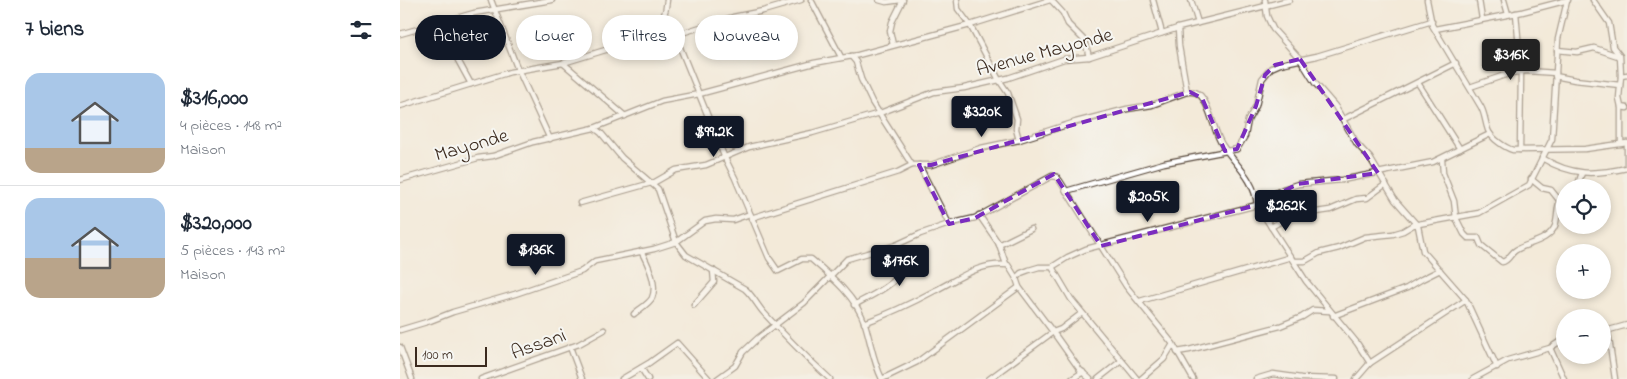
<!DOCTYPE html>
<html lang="fr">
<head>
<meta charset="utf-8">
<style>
	:root { --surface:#fff; --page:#f6f6f7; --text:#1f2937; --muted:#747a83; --line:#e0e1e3; --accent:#111827 }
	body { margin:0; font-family:"Indie Flower",sans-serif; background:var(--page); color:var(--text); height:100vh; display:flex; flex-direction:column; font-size:19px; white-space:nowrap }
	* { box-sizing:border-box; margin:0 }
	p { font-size:16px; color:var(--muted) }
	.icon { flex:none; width:28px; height:28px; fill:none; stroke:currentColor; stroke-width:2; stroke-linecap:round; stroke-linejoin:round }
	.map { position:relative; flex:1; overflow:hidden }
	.sheet { display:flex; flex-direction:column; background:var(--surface); width:400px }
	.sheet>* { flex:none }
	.top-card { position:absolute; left:15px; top:15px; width:475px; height:45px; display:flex; gap:10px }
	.buttons { position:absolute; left:1156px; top:179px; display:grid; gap:10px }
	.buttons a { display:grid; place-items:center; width:55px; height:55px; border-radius:50%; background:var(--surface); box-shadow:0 2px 8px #0003; font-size:25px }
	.scale { position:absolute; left:15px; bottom:12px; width:72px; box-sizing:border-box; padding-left:5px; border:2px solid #3b2a1e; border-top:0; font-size:14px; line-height:18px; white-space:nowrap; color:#3b2a1e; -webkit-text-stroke:4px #f6f6f2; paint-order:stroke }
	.price { position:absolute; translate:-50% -42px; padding:0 11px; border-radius:5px; background:var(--accent); color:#fff; font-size:16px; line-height:32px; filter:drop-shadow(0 1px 2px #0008) }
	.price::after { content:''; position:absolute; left:50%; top:30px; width:15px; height:11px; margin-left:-8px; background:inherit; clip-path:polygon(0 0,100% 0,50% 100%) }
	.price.on { background:#222; color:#fff }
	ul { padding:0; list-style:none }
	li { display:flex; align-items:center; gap:15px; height:125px; padding:0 25px }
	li+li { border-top:1px solid var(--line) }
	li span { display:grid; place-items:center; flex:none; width:140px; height:100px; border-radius:15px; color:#555 }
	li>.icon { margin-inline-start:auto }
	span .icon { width:60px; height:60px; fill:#fffc; stroke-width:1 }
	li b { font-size:21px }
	h2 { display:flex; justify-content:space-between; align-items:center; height:60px; padding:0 25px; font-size:21px }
	.pill { padding:0 18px; border-radius:22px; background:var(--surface); box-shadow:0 2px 8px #0003; font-size:18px; line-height:45px }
	.pill.on { background:var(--accent); color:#fff }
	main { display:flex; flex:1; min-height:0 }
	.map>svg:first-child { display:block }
</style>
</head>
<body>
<main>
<section class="sheet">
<h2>7 biens<svg class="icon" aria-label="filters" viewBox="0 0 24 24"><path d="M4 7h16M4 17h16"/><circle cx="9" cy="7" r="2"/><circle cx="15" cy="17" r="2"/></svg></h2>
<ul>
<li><span style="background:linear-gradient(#a9c7e8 75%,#b9a48a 0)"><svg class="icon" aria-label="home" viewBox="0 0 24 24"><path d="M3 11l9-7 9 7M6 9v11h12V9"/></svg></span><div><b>$316,000</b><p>4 pièces · 148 m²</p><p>Maison</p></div></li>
<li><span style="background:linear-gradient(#a9c7e8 60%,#b9a48a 0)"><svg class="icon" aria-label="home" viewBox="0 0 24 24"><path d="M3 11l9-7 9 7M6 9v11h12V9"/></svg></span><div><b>$320,000</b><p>5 pièces · 143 m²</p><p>Maison</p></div></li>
</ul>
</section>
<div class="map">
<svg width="1227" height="379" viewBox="0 0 1227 379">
	<rect width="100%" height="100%" fill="#f6f6f2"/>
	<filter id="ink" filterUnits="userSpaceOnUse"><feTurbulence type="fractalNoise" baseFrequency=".02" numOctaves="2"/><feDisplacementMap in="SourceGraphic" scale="10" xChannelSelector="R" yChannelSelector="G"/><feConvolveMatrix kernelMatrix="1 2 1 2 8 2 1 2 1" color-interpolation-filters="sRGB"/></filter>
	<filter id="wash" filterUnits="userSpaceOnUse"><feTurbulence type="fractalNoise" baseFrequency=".0096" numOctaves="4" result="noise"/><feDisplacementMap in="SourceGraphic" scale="20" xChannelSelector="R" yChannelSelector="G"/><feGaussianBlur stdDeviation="1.12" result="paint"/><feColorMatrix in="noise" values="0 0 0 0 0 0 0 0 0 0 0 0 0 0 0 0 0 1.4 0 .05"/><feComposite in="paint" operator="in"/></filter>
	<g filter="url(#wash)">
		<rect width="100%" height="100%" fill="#f3ead9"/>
	</g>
	<g filter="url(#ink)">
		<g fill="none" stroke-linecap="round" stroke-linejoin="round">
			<g stroke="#57473a" stroke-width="7">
				<g id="minor">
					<path d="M91,0l25,65 34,74"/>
					<path d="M411,0l30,57"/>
					<path d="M479,0l7,2 15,-2"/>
					<path d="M557,0l1,9 12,16 29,55 9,13 9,26 -1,10 3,11"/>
					<path d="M651,0l12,13 5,11 17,17 4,16"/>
					<path d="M753,0l9,33"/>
					<path d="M791,0l7,23"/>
					<path d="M865,0l2,16 6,13 27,30 15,24 20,23 22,38 13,14 25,42 23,26 5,25 43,49 31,67"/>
					<path d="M1027,0l5,25 49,82c4,7 4,15 7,23 3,8 17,18 25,20l72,-1 42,-6"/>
					<path d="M1079,0l3,19"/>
					<path d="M1104,0l4,14"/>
					<path d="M1193,0l16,23 4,24 7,9 1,20"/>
					<path d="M1116,13l5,59 -1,78"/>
					<path d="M34,24l14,18 23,42"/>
					<path d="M778,28l1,18 8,46"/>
					<path d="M1035,29l87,-17 46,-12"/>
					<path d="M0,34l74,-21 78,-13"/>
					<path d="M275,35l49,121 11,22 34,80 9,13 24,-12h9c21,18 45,38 54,65 6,19 8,37 17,55"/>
					<path d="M253,37c8,-11 13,-23 14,-37"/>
					<path d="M493,45l-3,-14 2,-9 11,-22"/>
					<path d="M1157,50l20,2 17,-4 24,8"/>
					<path d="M451,56l5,6 5,17 11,23 40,63"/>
					<path d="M163,63l62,53"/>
					<path d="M1227,75l-6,1 -2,22 2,9 6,1"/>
					<path d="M1155,76l20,4 45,5"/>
					<path d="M1018,83l42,66"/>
					<path d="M1070,87l41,-14 16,-2 29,2"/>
					<path d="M0,106l110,-34 53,-9 85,-26 27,-2 58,-18 30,-6 38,-11"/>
					<path d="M944,119l112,-56"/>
					<path d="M194,128l7,5 21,25 36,31 18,53 10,13 59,34c8,7 12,16 19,24 21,23 43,45 66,66"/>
					<path d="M1227,143v22"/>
					<path d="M1221,144v-37"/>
					<path d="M1142,158c30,18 52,17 85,10"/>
					<path d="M1042,159l1,14 11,28 2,17 8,16 4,4h10l3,7 21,17c7,-1 8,-9 14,-12 11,-7 33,-9 39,-24 4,-11 0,-24 10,-32"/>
					<path d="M519,165l30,59"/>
					<path d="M1131,179l11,9 9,2 8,10"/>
					<path d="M0,180l78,-22 15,-2 40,-14 61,-14 68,-27 37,-7 115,-31 44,-8 112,-30 80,-25"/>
					<path d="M1173,188l5,-4 4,-11"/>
					<path d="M666,191l98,-28 73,-14 8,-13 3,-16 8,-14 6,-27 9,-11 9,-4 37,-8 115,-35"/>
					<path d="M180,203l75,-21 21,-12 30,-5 43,-18 63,-14 68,-20 54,-21 30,-4 44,-10 56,-19 25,-2 89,-29 111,-28"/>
					<path d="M579,215l20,29 7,20"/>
					<path d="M351,218l147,-46 14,-7h19l50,-17 38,-8 57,-18 51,-13 25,-4 35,-13c5,-1 10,0 14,4 10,11 13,38 22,50 13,19 32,34 34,59l49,76 51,62 13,20"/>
					<path d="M871,227l14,-8 11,-4 34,-5 26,-11 11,-1 19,-14"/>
					<path d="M599,245l32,-16"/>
					<path d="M894,261h11l14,-8 20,-5 26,-11 28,-3 10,-3 10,-6 66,-12 50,-28 23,-46 6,-100 9,-38"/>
					<path d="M652,267l19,32 66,80"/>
					<path d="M740,301l151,-44"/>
					<path d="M294,305l20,-23 -1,-12"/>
					<path d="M454,305c13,-7 44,-21 48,-36 1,-7 -4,-18 -6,-24"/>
					<path d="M682,313l-21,16 -8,3 27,38 10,9"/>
					<path d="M234,314c5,-5 15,-10 18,-16 6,-13 -5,-36 -11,-47"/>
					<path d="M933,316l74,-28 15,-9 18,-9"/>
					<path d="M464,323c25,-9 48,-20 72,-33 24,-12 44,-28 72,-25l8,13"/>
					<path d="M0,330l30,-9 23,-9 62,-18 67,-23 13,-10 59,-12 22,-7 29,-21 11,-2 17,1 17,-6"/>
					<path d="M1202,332l25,-7"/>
					<path d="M1208,332l7,47"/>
					<path d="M0,347l12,32"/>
					<path d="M170,347l12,32"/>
					<path d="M1150,348l14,31"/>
					<path d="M777,352l12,-2 91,-24 22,-9 11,-7 16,1"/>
					<path d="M241,368l7,11"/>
					<path d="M81,379l98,-35 25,-14"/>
					<path d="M222,379l27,-16 28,-20 32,36"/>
					<path d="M317,379l18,-13 8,-14 15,-14 46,-35 43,-44 49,-14 24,-11 29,-10 26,-6 77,-42 5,1 3,4 66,105 47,58 20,35"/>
					<path d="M482,379l35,-17 102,-75"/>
					<path d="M589,379l64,-47 -34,-45 -3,-9 5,-5 8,-3 10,-3h13l16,-10 18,-8 171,-44 5,-5 21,-11 15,-5 44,-4 91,-18 57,-28"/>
					<path d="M672,379l11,-7"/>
					<path d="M698,379l23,-18"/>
					<path d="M741,379l23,-20 9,-15"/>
					<path d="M856,379l17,-5 28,4 35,1"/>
					<path d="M956,379l14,-16 96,-63"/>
					<path d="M1073,379l35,-19 42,-12 15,-10"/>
				</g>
			</g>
			<use href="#minor" stroke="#fff" stroke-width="4.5"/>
		</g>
	</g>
	<path d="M0 0H1227V379H0ZM900,59l78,114 -80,11 -41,21 -156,41 -47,-72 -79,44 -26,6 -30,-59h12l259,-73 12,6 23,53 12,-2 19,-43 9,-31 10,-10z" fill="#f3ead9" fill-opacity=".55" fill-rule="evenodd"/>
	<path fill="none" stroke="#7b2cbf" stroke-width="4" stroke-dasharray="10 6" stroke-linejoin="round" d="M900,59l78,114 -80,11 -41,21 -156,41 -47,-72 -79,44 -26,6 -30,-59h12l259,-73 12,6 23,53 12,-2 19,-43 9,-31 10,-10z"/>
	<g text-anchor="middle" stroke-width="4" stroke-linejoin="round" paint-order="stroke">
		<g font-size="20" fill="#3b2a1e" stroke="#f6f6f2">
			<text transform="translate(644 51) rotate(-15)" y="7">Avenue Mayonde</text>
			<text transform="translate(71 144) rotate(-16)" y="7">Mayonde</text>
			<text transform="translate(138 343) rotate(-20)" y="7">Assani</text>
		</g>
	</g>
</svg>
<div class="buttons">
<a><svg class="icon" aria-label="locate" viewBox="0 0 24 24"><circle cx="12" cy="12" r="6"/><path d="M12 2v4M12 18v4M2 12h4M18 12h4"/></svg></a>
<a>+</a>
<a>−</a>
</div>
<div class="scale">100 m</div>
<b class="price on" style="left:1111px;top:81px">$316K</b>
<b class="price" style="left:582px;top:138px">$320K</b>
<b class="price" style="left:314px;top:158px">$99.2K</b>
<b class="price" style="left:748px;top:223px">$205K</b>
<b class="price" style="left:886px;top:232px">$262K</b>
<b class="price" style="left:136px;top:276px">$136K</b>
<b class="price" style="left:500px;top:287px">$176K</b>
<div class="top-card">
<a class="pill on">Acheter</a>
<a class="pill">Louer</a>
<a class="pill">Filtres</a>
<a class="pill">Nouveau</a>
</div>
</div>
</main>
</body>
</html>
